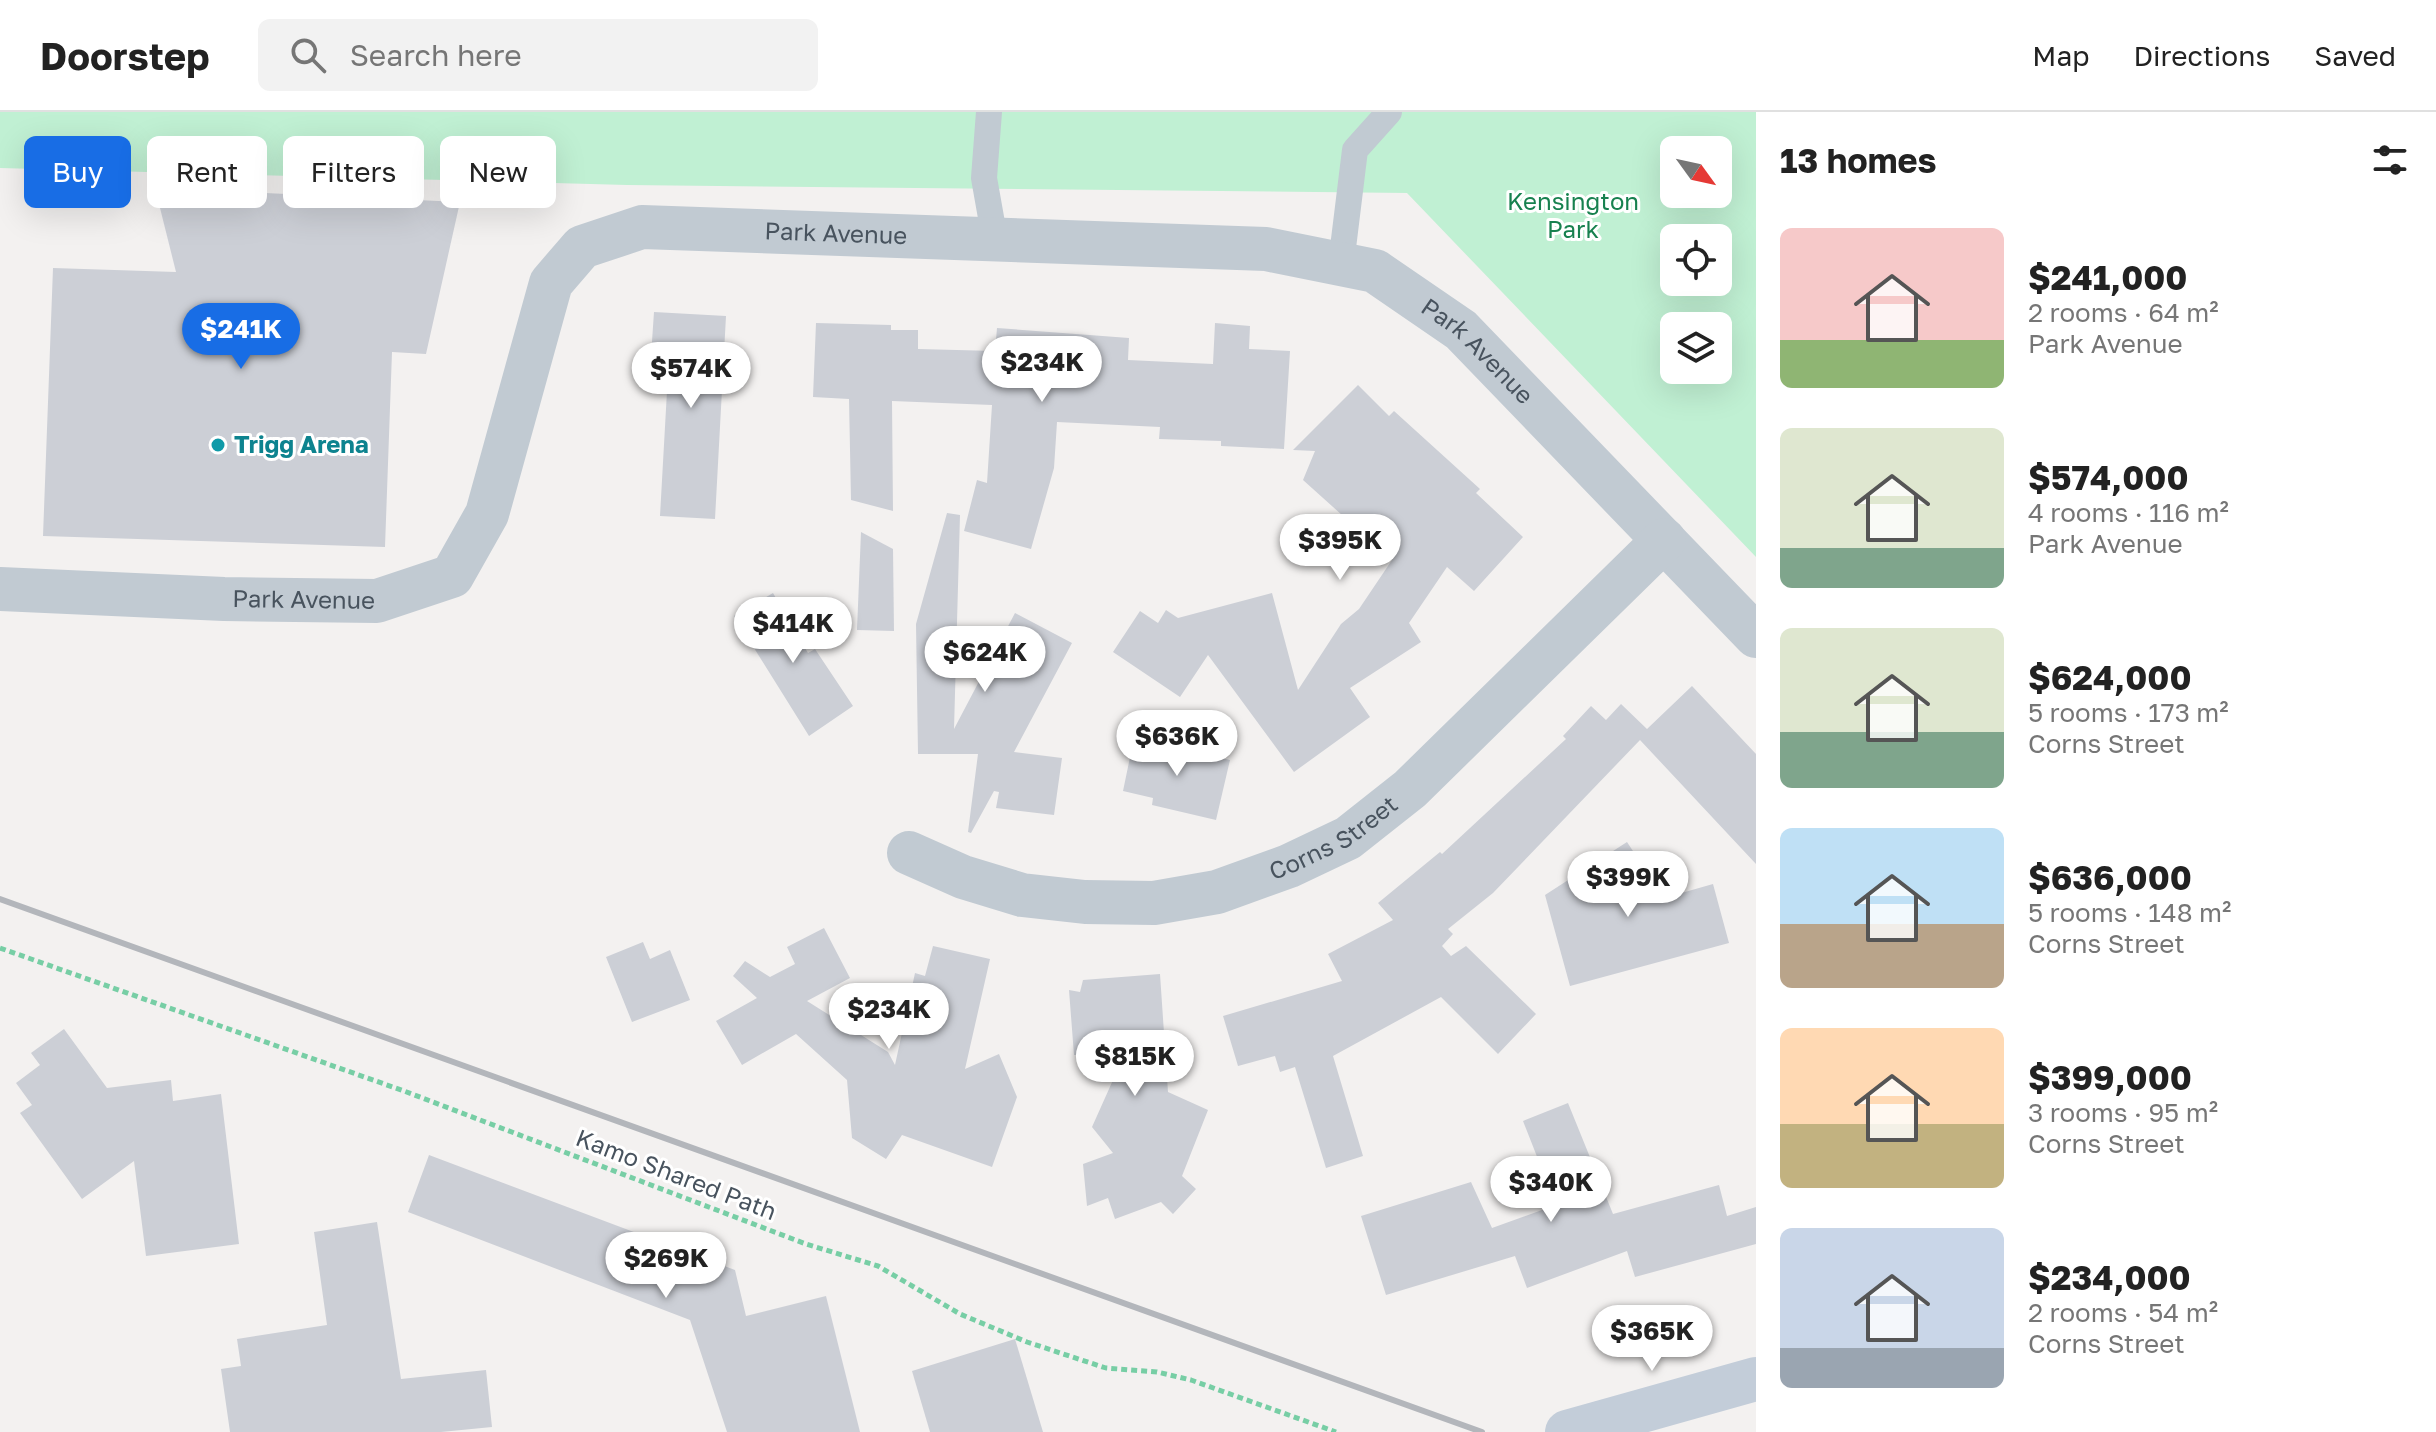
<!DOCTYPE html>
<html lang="en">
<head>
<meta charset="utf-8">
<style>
	:root { --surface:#fff; --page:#f2f2f2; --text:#222; --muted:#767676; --line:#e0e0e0; --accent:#186de5 }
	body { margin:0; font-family:"Golos Text",sans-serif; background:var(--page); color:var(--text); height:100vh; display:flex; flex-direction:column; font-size:30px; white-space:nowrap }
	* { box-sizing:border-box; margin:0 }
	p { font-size:26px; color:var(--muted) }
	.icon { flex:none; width:44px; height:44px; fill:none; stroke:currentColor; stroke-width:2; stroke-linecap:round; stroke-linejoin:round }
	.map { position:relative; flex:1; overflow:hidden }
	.sheet { display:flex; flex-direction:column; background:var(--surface); width:680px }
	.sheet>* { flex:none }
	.top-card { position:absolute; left:24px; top:24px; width:760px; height:72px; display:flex; gap:16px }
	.needle { width:52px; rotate:123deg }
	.fabs { position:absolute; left:1660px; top:24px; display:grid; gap:16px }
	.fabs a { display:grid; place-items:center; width:72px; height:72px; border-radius:12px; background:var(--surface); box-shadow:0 8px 32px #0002; font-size:40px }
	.price { position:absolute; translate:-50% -68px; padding:0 18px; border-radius:28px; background:#fff; color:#222; font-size:26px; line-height:52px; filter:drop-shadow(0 2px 4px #0008) }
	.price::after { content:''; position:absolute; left:50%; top:48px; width:24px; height:18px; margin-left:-12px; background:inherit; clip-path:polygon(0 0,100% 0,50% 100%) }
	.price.selected { background:var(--accent); color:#fff }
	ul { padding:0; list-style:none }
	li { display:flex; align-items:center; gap:24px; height:200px; padding:0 24px }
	li span { display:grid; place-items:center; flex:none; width:224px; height:160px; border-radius:12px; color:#555 }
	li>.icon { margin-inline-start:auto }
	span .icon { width:96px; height:96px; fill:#fffc; stroke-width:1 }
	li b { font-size:34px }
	h2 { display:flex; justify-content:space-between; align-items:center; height:96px; padding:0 24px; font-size:34px }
	.chip { padding:0 28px; border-radius:12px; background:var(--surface); box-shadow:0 8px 32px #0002; font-size:28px; line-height:72px }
	.chip.selected { background:var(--accent); color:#fff }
	header { display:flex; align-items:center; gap:48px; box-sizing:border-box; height:112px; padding:0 40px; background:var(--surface); border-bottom:2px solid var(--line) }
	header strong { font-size:38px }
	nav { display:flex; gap:44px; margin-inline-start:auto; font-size:28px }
	.search { width:560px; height:72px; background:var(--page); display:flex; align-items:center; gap:20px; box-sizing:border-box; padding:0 28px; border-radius:12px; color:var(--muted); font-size:30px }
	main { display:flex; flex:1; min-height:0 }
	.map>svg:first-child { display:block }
</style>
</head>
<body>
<header>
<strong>Doorstep</strong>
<div class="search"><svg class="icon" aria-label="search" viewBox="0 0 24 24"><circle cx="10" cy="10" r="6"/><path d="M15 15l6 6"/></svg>Search here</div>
<nav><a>Map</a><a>Directions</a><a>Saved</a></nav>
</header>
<main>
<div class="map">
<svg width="1756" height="1320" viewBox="0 0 1756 1320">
	<rect width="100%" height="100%" fill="#f3f1f0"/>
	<path fill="#c0f0d3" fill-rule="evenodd" d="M0,0h1756v445l-349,-364 -780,-8 -627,-17zM1674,38h44v44h-44zM1674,126h44v44h-44zM1674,214h44v44h-44z"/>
	<g fill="#cccfd6">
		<path d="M155,76l305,14 -34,152 -34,-2 -7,195 -342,-11 10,-268 123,4z"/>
		<path d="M654,200l72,4 -11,203 -55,-3 7,-125h-3l2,-34 -15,-1z"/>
		<path d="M816,211l75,2v5h27v19l77,2 2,-23 132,10 -1,22 85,4 2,-41 35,3 -1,23 41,2 -6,98 -63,-3v-5l-62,-2 1,-12 -103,-5 -3,46 -23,81 -67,-18 13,-51 10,3 5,-78 -100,-4 1,110 -42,-11 -2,-101 -36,-2z"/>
		<path d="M1358,273l31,31 5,-5 86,78 -4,4 47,44 -49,54 -27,-24 -38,56 12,19 -71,46 20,29 -76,55 -86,-117 -28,42 -67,-45 27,-41 18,12 8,-13 12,8 94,-25 26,97 43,-66 18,-15 33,-49 -89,-80 12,-29 -22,-1z"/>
		<path d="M947,401l13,2 -6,214 61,-116 57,30 -58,109 48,6 -8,57 -58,-7 3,-16 -5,-1 -23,42 -3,-1 10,-78h-60l-2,-130z"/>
		<path d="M861,420l32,17 1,82 -37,-1z"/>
		<path d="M773,481l35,60 7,-4 38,57 -44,30 -75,-120z"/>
		<path d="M1692,574l64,68v110l-116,-124 -147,153 -45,36 5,5 -11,12 9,10 15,-10 70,68 -38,40 -57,-57 -108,59 30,100 -37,12 -31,-101 -15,5 -5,-16 -37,10 -15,-50 119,-35 -14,-27 65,-34 -15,-17 62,-51 2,2 124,-115 -3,-3 28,-30 15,14 15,-16 26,25z"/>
		<path d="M1134,626l96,22 -14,60 -64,-15 1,-7 -30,-7z"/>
		<path d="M1627,730l37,56 49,-14 16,59 -159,43 -25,-91z"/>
		<path d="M824,816l26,50 -43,23 81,51 7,13 20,-92 10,3 8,-30 57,13 -25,110 34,-15 18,43 -25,70 -90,-32 -16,24 -34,-21 -5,-58 -51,-46 -54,31 -26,-44 41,-23 -24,-22 12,-15 25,16 25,-13 -8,-17z"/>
		<path d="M643,830l7,17 20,-9 20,50 -58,22 -26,-65z"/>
		<path d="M1160,862l8,118 40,18 -26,66 14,13 -23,25 -12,-12 -46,17 -7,-21 -21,8 -4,-42 30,-11 -21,-26 34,-76 -52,4 -5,-65 11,2 3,-12z"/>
		<path d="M64,917l43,59 64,-8 2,21 48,-7 18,150 -93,12 -12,-95 -52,38 -62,-86 12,-8 -16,-22 24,-18 -9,-12z"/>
		<path d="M1568,991l45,111 106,-29 8,31 29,-9v37l-121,33 -8,-26 -100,37 -12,-32 -129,39 -25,-79 110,-34 21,46 64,-23 -33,-84z"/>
		<path d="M429,1043l306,115 11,46 80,-20 34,136h-133l-37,-112 -282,-108z"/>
		<path d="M377,1110l24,157 85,-9 6,57 -51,5h-211l-9,-63 20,-3 -4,-27 90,-14 -13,-93z"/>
		<path d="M1015,1227l28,93h-113l-18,-61z"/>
	</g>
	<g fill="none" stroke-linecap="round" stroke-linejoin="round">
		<path stroke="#77cea5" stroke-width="5" stroke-dasharray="6 4" stroke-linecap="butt" d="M0,836l404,143 402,153 72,22 82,48 67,28 79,26 51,4 34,8 145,52"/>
		<g stroke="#c1cad2" stroke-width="26">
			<path d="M989,0l-5,66 11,62"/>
			<path d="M1341,152l14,-114 34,-38"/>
		</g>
		<g stroke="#c1cad2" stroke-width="44">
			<path id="s1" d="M0,477l224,10 153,2 75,-25 35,-62 64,-231 31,-36 60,-20 624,22 109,22 86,59 295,306"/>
			<path id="s2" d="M909,741l54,24 59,18 63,7 69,1 63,-11 72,-26 59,-28 62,-49 254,-249"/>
		</g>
		<path stroke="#c3cdd9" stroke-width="44" d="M1567,1320l189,-53"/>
		<path stroke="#b3b6bb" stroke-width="6" d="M0,787l1482,533"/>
	</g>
	<circle fill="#0f9aa8" stroke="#fff" stroke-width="3" cx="218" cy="333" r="8"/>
	<g text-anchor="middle" stroke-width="6" stroke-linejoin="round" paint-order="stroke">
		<g font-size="24" fill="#17814f" stroke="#fff">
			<text x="1573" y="98">Kensington<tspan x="1573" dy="28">Park</tspan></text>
		</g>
		<g font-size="24" fill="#48535e" stroke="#fff">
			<text dy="8" stroke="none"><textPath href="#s1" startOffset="1072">Park Avenue</textPath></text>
			<text dy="8" stroke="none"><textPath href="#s1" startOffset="1744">Park Avenue</textPath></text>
			<text dy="8" stroke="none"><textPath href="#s1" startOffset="304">Park Avenue</textPath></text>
			<text dy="8" stroke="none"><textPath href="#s2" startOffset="446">Corns Street</textPath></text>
			<text transform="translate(676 1063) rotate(21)" y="8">Kamo Shared Path</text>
		</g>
		<g font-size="24" font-weight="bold" fill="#0d838f" stroke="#fff" text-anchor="start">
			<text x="234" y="341">Trigg Arena</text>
		</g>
	</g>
</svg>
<div class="fabs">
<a><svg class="needle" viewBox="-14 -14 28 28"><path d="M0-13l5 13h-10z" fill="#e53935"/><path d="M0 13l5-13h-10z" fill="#767676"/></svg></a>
<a><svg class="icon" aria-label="locate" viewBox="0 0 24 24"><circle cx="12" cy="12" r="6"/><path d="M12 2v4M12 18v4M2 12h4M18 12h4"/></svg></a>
<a><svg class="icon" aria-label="layers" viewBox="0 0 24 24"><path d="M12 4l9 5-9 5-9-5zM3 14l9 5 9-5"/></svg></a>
</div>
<b class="price selected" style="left:241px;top:259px">$241K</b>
<b class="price" style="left:1042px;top:292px">$234K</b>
<b class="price" style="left:691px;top:298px">$574K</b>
<b class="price" style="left:1340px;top:470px">$395K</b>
<b class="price" style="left:793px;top:553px">$414K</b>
<b class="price" style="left:985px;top:582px">$624K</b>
<b class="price" style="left:1177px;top:666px">$636K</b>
<b class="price" style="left:1628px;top:807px">$399K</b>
<b class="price" style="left:889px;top:939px">$234K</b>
<b class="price" style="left:1135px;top:986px">$815K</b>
<b class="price" style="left:1551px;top:1112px">$340K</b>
<b class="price" style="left:666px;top:1188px">$269K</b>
<b class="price" style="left:1652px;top:1261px">$365K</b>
<div class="top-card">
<a class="chip selected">Buy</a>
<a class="chip">Rent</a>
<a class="chip">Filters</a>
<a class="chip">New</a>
</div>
</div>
<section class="sheet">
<h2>13 homes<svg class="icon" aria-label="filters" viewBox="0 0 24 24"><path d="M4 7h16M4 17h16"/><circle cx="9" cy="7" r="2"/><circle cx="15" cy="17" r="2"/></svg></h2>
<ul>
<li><span style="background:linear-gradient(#f6c9c9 70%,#8fb573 0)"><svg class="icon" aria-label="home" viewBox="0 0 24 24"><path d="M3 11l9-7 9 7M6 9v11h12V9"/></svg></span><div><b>$241,000</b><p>2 rooms · 64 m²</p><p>Park Avenue</p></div></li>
<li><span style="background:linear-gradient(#dfe7d0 75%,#7fa58c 0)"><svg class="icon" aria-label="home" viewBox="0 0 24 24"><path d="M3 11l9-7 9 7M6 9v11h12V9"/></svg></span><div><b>$574,000</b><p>4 rooms · 116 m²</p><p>Park Avenue</p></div></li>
<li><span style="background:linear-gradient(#dfe7d0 65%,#7fa58c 0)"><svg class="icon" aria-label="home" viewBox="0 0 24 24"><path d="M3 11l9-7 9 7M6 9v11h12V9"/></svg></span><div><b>$624,000</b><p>5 rooms · 173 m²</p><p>Corns Street</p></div></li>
<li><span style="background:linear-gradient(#bfe0f5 60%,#b9a48a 0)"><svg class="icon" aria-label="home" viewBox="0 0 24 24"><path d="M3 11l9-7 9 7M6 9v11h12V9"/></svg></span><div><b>$636,000</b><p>5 rooms · 148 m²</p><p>Corns Street</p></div></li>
<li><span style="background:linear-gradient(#ffd9b3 60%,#c2b280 0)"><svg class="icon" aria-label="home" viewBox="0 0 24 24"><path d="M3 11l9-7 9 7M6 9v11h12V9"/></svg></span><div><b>$399,000</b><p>3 rooms · 95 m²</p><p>Corns Street</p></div></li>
<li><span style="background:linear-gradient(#c9d6e8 75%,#9aa5b1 0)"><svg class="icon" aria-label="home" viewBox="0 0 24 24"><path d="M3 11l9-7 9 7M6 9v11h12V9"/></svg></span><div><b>$234,000</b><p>2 rooms · 54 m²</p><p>Corns Street</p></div></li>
</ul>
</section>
</main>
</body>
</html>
